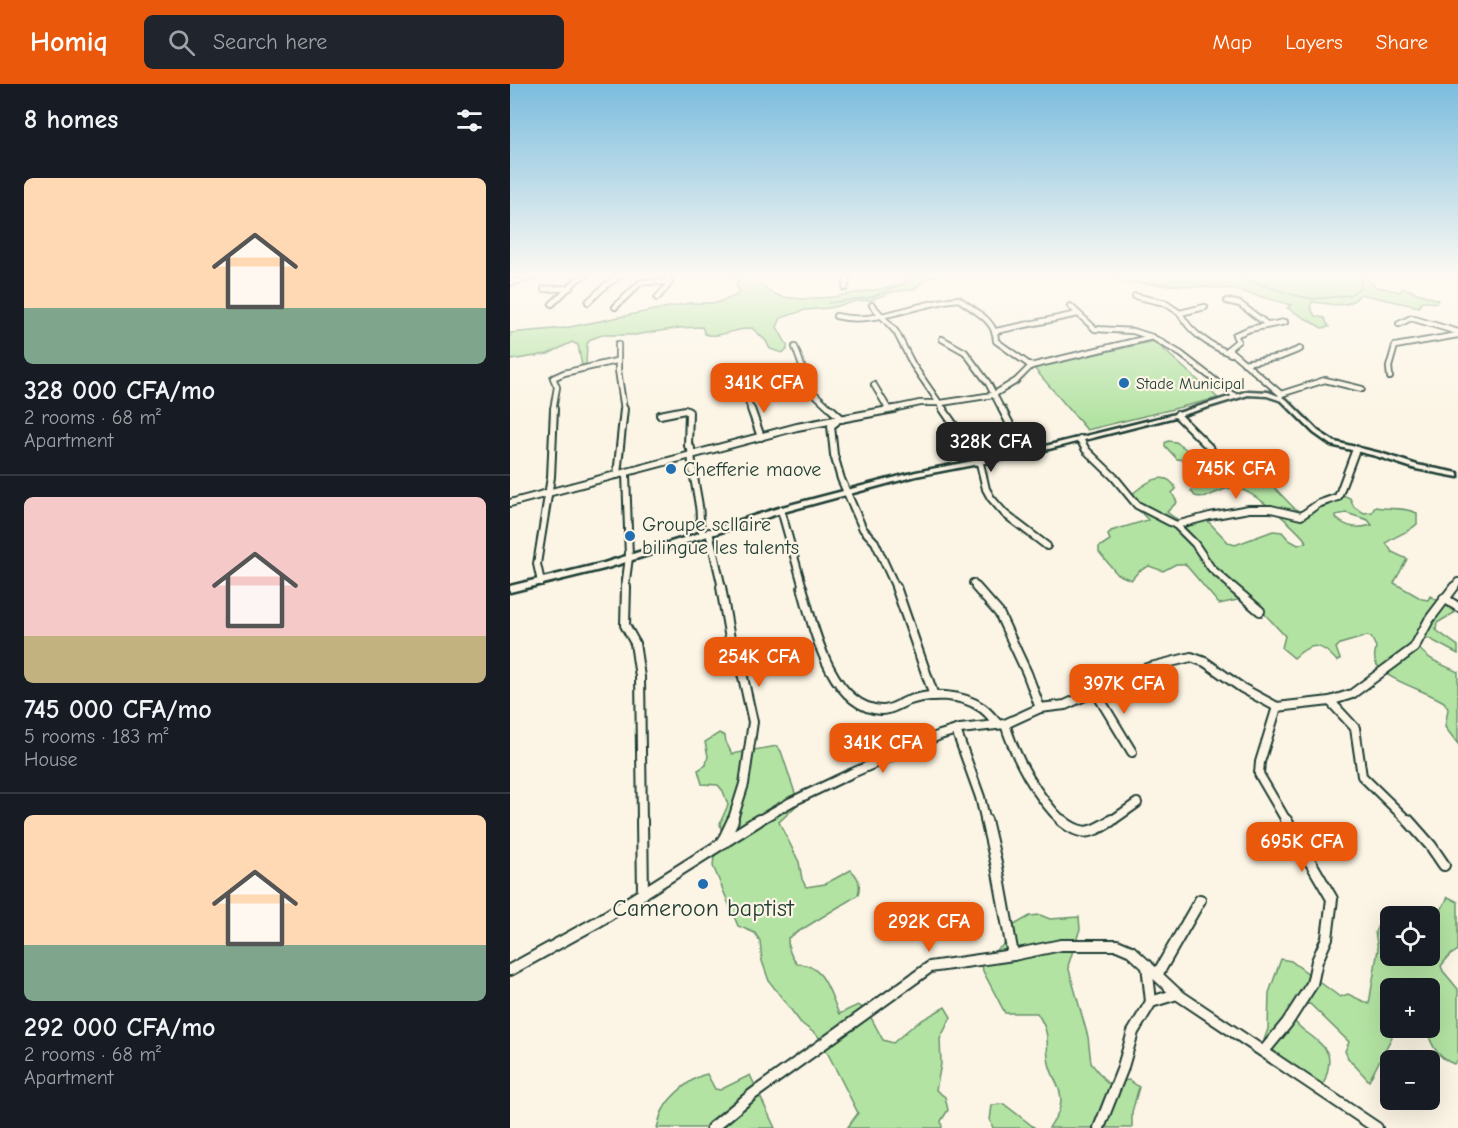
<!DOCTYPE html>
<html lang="en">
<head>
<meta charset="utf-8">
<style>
	:root { --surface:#171b24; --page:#20242c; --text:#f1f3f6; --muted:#9ea1a6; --line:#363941; --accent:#ea580c }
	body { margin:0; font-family:"Comic Neue",sans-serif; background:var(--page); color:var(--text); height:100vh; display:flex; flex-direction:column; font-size:22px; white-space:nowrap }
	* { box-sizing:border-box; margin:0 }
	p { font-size:20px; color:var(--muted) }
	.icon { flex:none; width:33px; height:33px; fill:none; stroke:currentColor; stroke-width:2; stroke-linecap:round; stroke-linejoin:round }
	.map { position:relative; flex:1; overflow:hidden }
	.side { display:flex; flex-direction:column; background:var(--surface); width:510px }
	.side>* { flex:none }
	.fabs { position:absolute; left:870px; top:822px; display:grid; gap:12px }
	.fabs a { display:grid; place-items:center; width:60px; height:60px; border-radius:9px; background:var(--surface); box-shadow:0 6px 24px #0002; font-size:30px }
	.price { position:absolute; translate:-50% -51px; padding:0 14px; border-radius:12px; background:var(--accent); color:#fff; font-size:20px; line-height:39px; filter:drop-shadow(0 2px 3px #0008) }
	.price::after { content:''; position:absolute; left:50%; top:36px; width:18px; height:14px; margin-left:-9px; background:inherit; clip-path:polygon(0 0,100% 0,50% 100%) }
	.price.active { background:#222; color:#fff }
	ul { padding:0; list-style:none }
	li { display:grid; align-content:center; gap:12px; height:318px; padding:0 24px }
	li+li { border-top:2px solid var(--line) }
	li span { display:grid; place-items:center; height:186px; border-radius:9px; color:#555 }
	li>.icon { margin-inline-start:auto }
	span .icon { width:108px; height:108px; fill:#fffc; stroke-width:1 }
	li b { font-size:26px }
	h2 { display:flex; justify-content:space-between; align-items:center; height:72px; padding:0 24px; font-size:26px }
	header { display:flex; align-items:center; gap:36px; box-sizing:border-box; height:84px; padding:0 30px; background:var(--accent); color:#fff }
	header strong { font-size:28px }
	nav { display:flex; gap:33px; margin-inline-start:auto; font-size:21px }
	.search { width:420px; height:54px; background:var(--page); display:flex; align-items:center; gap:15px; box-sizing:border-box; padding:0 21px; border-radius:9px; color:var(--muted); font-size:22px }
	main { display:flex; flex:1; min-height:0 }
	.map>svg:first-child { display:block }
</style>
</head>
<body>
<header>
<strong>Homiq</strong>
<div class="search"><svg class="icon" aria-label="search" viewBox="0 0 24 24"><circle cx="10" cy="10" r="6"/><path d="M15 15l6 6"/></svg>Search here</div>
<nav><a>Map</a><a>Layers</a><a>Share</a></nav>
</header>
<main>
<section class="side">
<h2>8 homes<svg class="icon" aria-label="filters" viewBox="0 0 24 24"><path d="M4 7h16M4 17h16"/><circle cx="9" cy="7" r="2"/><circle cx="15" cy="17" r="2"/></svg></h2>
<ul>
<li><span style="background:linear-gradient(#ffd9b3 70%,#7fa58c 0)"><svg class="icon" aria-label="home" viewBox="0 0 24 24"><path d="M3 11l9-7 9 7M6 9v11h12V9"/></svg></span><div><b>328 000 CFA/mo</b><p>2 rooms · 68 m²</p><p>Apartment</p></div></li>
<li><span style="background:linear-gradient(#f6c9c9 75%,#c2b280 0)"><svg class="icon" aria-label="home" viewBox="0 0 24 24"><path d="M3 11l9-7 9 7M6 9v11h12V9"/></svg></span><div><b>745 000 CFA/mo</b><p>5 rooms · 183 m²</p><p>House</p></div></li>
<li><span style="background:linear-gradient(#ffd9b3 70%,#7fa58c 0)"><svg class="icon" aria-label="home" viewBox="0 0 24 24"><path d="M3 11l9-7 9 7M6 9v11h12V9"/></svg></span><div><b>292 000 CFA/mo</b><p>2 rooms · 68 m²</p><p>Apartment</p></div></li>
</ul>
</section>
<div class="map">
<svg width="948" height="1044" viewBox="0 0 948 1044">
	<rect width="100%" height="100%" fill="#fcf5e5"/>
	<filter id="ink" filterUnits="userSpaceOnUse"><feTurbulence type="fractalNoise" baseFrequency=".0167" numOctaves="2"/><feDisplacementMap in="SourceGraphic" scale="12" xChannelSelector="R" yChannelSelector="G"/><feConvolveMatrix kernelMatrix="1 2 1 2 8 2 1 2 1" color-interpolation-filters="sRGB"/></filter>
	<g filter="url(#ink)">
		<g fill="#b3e3a3" stroke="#69906c" stroke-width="1.5" fill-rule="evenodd">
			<path d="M208,190h26l25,17 13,6 20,2 31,-2 64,-11 6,-2 5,-8 -1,-2h34l-16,5 -10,10 -23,3 -21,8 -14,1 -28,7 -24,2 -24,8 -4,9 10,18v5l-5,3 -12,-4 -4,-8 -14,-13c-14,0 -36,11 -47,6l-3,-7 -23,1 -44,7h-33l-11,4 -4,5 -1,20 -4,2 -4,-21 -6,-3 -24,12 -38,6v-27l55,-5 124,-25h27l19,-7 5,-5 -4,-6 3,-5z"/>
			<path d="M587,190h266l11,12 26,6 3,-4 35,12 -2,3 -14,-2 -3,6 -59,-13c-12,17 -29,9 -48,8l-2,4 5,10 9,2 5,9 -7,1 -35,-20 4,-3 -58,-16 -110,-7z"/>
			<path d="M644,257l64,57 -131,32 -53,-62z"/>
			<path d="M658,357l8,1 14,10 19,-4 22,26 12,3 9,5 16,-1 26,27 13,7 16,-13 17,-8 10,4 4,9 10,6 8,-1 3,-5c17,3 26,-1 42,6v11c-9,9 -21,11 -31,19l6,9 15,7 -13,24 28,16 6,1 2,-4 21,12 3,5 -17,10 -1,7 22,16v8l-30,-16 -9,3 -2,4c8,14 27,20 41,27v72l-13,-17 3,-18 -4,-7c-17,-11 -56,-21 -67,-37 -4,-6 -2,-12 -1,-18l-5,-10 -4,-1 -27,8 -4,4 4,11 -3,2c-16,-18 -25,-20 -43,-3l-12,-10 3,-12 -24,-26 -19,-11 -23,5 -34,-40h-9l-13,7 -14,-5 -10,5 -8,9 -14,-6 -18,-22v-5l11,-7 -2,-5 3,-4 37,-11 -16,-17 -3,-6c13,-12 37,-31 47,-8l-4,4 5,9 -10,10c13,12 22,10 38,6l24,25 6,2 38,-14 9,1 7,8 9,5 9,-3c-11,-14 -58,-57 -76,-54 -13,1 -22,12 -36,8l-4,-5 6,-6 24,-6v-2l-6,-5h-13l-4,-3 2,-3 -7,-5 -16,-2 -12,-13v-3zM836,429l22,7 4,5c-15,4 -25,3 -36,-7v-3z"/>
			<path d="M209,649l6,3 1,6 6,12 45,-8 4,5 16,48 -1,7 -17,16 20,40 3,17 4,8 19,-3 26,-14c8,8 10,14 7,25l-70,43c0,11 2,17 9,26 27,-1 33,30 42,50l19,-9 9,5 16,30 10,3 22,-19 30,-17 6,10 -11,22 1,25 -5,26 9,7 3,13 -7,11 1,7h-95l11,-15 -34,-67 -6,-10 -17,-13 -32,-42 -7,-20 -2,-20 -5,-8 -17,-7 -25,-60 1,-9 9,-17 -3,-17 8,-18 -5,-14 -5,-6 -16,-1 -4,-14 8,-5 2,-9 -3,-14z"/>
			<path d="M938,813l10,5v48l-9,6 -8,10 2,5 15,18v71l-4,4c-17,-6 -23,-20 -28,-36h4v-40h-40v40h5v3l-26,50 -21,-23 -3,-7 4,-9 -39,-38 -10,1 -7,13c3,7 7,9 13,14 25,18 28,25 17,53 -24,-10 -42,-25 -59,-45l4,-11 1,-36 12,-34 10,2 49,36 8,-3 21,10 9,-55 -3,-17 9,-19h5l4,3h-3v40h40v-39l9,-3z"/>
			<path d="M530,831l10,4 29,-2 1,12 -12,37 20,71 3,26 16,20 22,-3 10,7 -7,25v16h-83c3,-6 10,-14 11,-21 4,-15 -6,-26 -10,-40 -7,-22 4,-29 -13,-54h-32l-22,-42 -2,-12c17,-10 29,-14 33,-34l16,-9z"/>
			<path d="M197,990l8,15 5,1 30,-15 25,53h-118c2,-6 3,-13 6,-18 6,-13 30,-34 44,-36z"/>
			<path d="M494,1020l31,24h1h-43l-3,-8 2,-15z"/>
		</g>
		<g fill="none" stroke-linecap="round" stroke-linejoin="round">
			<g stroke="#549092" stroke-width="1.5">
				<path d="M696,190l28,2 60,19 20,4 36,-4 11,-8v-13"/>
				<path d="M318,219l44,-6 53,-23"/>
			</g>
			<g stroke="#1f3d34" stroke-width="8">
				<g id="minor-far3">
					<path d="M0,199l23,-6"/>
					<path d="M335,204l4,-14"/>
					<path d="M34,205l26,-1"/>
					<path d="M625,212l30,7 15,10"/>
					<path d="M147,214l13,-15 -4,-9"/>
					<path d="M717,217l13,3 28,21"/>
					<path d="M78,218l18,-17 17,-11"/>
					<path d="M42,220l27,-26 9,-4"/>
					<path d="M362,221l24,27 17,33 31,45"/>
					<path d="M560,222l25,23 38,2 19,6"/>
					<path d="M105,223l26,-25h29"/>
					<path d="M695,223l-25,6c11,21 29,32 51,41"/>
					<path d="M326,232c40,10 83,-14 123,-17 15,12 37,21 37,42l35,25"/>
					<path d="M889,240l12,-6 47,14"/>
					<path d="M486,247l82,-17"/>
					<path d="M432,255l23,13 23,31 14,27"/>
					<path d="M108,260v26l6,40"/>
					<path d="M285,263l8,22 1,15 28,26"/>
					<path d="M734,279l36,-6 20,-8"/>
					<path d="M880,293l-1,-10 6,-21 63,-11"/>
					<path d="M364,301l15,25"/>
					<path d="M771,310l44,-14 37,9"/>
					<path d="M770,314l1,-4 -53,-45 10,-8 -3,-6 15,-6 35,-7"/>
					<path d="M237,315l4,11"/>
					<path d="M43,326l4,-23 -4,-9 11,-5 52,-12"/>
					<path d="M377,326l33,-7h21l52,-8 23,-14 15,-15 121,-29 29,17 54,42"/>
				</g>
			</g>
			<g stroke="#1f3d34" stroke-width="10">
				<g id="minor-far2">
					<path d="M241,325l10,28"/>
					<path d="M321,325l11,10"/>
					<path d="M433,325l37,54 6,26 5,9 14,16 42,32"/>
					<path d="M492,325l23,44"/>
					<path d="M150,331l25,-5 4,2 -1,34 3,2c0,20 5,38 8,58 2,10 -1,18 4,28"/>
					<path d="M667,331l32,32 22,29"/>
					<path d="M326,338l-5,4 3,29 7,24 22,50 12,13 21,46"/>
					<path d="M570,355l6,11 28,27 23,28 39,20 19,19 16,24 23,20"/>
					<path d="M107,391l7,-66"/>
					<path d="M0,419l287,-76 97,-18"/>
					<path d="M271,426l22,78"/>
					<path d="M666,441l34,-9 39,-7h22l30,7 17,-12 20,-7 18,-48"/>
					<path d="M199,448l13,56"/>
					<path d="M31,498l-4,-18 14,-87 3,-68"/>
					<path d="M463,499l4,5"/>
					<path d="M115,504l4,-31 -3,-83"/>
					<path d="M943,504l5,-6"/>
				</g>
			</g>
			<g stroke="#1f3d34" stroke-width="12">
				<g id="minor-far1">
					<path d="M116,503l-1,38 10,18 5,34 2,145"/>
					<path d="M211,503l9,52 13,38 10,45 -9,62 -12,38"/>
					<path d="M292,503c11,39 28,120 79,123 9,1 18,-6 26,-9 22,-8 55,-8 75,7 6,4 11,11 16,16"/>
					<path d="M386,503l38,109"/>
					<path d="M466,503l23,26 28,60 13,35"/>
					<path d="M722,503l28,24"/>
					<path d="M934,514l14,9"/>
					<path d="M585,607l37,61"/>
					<path d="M820,617l25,27 7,48 47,46"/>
					<path d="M767,623l-17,55 -1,12 28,48"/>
					<path d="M495,640c11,35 31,72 58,98"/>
					<path d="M446,646l24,67 6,25"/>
					<path d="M246,738l35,-20 59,-28 90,-39 20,-6 45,-5 35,-16 25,-3 82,-37 44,-11 14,5 37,26 35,19 53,-6 22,-7 62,-46 15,-28 25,-33"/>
					<path d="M600,738l27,-19"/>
				</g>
			</g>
			<g stroke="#1f3d34" stroke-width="14">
				<g id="minor">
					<path d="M132,736l1,74"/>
					<path d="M476,736l11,47 16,88"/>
					<path d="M551,736c21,17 29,14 51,0"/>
					<path d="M898,736l23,26 13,19"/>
					<path d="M213,757l10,-21"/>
					<path d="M637,881l4,37"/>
					<path d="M0,886l89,-49 160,-101"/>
					<path d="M647,891l43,-75"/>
					<path d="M754,967l23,-28 25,-39 5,-23 10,-23 5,-39 -46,-79"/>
					<path d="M202,1044l41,-34 177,-127 83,-12 48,-10h56l14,6 46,43 200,134"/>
					<path d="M589,1044l23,-58 11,-38 18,-30 26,-8"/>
				</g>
			</g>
			<g stroke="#1f3d34" stroke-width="5">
				<path id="tertiary" d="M738,307l20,1 18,7 32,32 17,11 45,11 37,12 41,8v4l-42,-8 -40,-13 -45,-11 -17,-12 -32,-32 -15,-5 -19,-1 -69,21 -154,39 -109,21 -129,35 -183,58 -94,23v-6l94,-23 178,-56 134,-35 109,-21 150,-37z"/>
			</g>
			<use href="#minor-far3" stroke="#fcf5e5" stroke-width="4.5"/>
			<use href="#minor-far2" stroke="#fcf5e5" stroke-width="6"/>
			<use href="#minor-far1" stroke="#fcf5e5" stroke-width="8"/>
			<use href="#minor" stroke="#fcf5e5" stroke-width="10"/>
			<use href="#tertiary" fill="#fcf5e5" fill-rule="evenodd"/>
		</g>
	</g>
	<linearGradient id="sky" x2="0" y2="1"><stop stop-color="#7bbcde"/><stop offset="0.57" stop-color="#fefaf3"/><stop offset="1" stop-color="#fefaf3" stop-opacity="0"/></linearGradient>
	<rect width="948" height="336" fill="url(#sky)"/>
	<g fill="#1f6fb2" stroke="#fcf5e5" stroke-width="2">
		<circle cx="614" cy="299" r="6"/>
		<circle cx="161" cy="385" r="6"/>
		<circle cx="120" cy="452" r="6"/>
		<circle cx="193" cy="800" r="6"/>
	</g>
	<g text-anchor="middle" stroke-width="4.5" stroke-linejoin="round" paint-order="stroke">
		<g font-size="16" fill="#1f3d34" stroke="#fcf5e5" text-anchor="start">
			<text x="626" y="305">Stade Municipal</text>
		</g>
		<g font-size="20" fill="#1f3d34" stroke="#fcf5e5" text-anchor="start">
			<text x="173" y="392">Chefferie maove</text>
			<text x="132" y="447">Groupe scllaire<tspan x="132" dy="23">bilingue les talents</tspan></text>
		</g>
		<g font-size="24" fill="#1f3d34" stroke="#fcf5e5">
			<text x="193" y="832">Cameroon baptist</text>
		</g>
	</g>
</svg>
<div class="fabs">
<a><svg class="icon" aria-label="locate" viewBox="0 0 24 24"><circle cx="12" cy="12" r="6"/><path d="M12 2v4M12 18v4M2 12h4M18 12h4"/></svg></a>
<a>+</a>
<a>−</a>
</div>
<b class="price" style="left:254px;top:330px">341K CFA</b>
<b class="price active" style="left:481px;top:389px">328K CFA</b>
<b class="price" style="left:726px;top:416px">745K CFA</b>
<b class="price" style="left:249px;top:604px">254K CFA</b>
<b class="price" style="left:614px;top:631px">397K CFA</b>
<b class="price" style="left:373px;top:690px">341K CFA</b>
<b class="price" style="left:792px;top:789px">695K CFA</b>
<b class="price" style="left:419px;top:869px">292K CFA</b>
</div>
</main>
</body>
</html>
